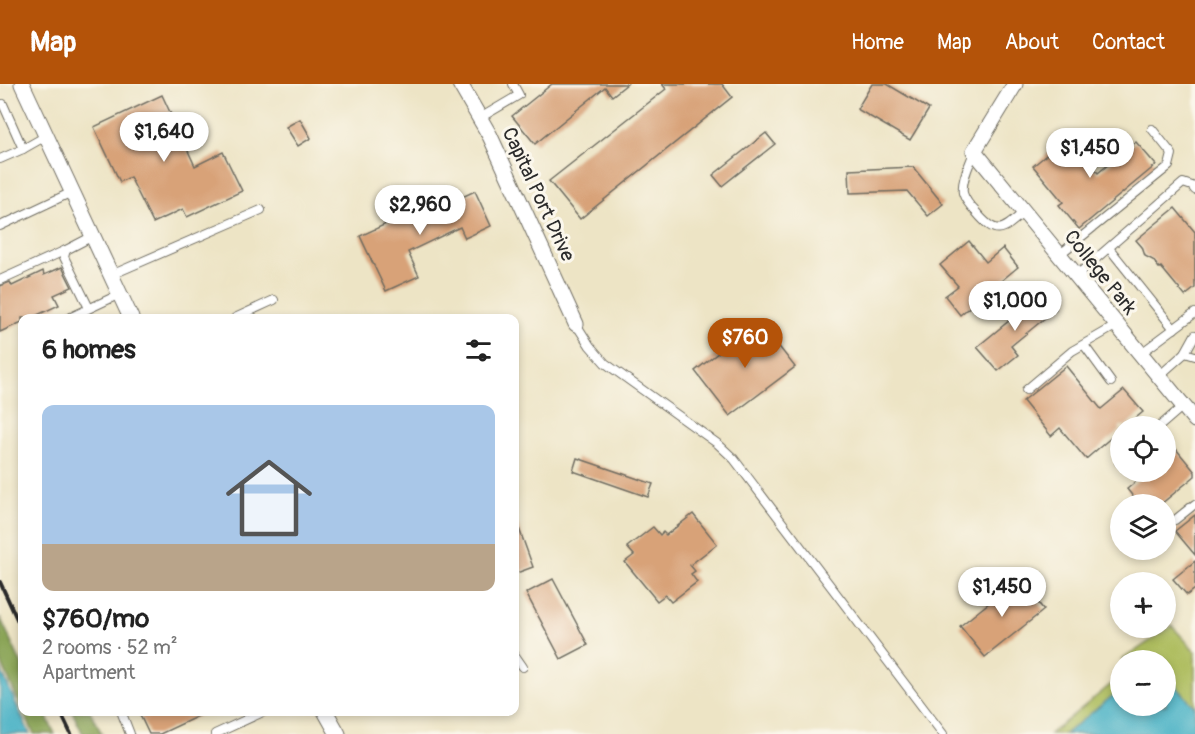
<!DOCTYPE html>
<html lang="en">
<head>
<meta charset="utf-8">
<style>
	:root { --surface:#fff; --page:#f2f2f2; --text:#222; --muted:#767676; --accent:#b45309 }
	body { margin:0; font-family:Pangolin,sans-serif; background:var(--page); color:var(--text); height:100vh; display:flex; flex-direction:column; font-size:22px; white-space:nowrap }
	* { box-sizing:border-box; margin:0 }
	p { font-size:20px; color:var(--muted) }
	.icon { flex:none; width:33px; height:33px; fill:none; stroke:currentColor; stroke-width:2; stroke-linecap:round; stroke-linejoin:round }
	.map { position:relative; flex:1; overflow:hidden }
	.details { position:absolute; left:18px; top:230px; width:501px; height:402px; display:flex; flex-direction:column; background:var(--surface); border-radius:12px; box-shadow:0 3px 9px #0003 }
	.details>* { flex:none }
	.buttons { position:absolute; left:1110px; top:332px; display:grid; gap:12px }
	.buttons a { display:grid; place-items:center; width:66px; height:66px; border-radius:50%; background:var(--surface); box-shadow:0 3px 9px #0003; font-size:30px }
	.price { position:absolute; translate:-50% -51px; padding:0 14px; border-radius:21px; background:#fff; color:#222; font-size:20px; line-height:39px; filter:drop-shadow(0 2px 3px #0008) }
	.price::after { content:''; position:absolute; left:50%; top:36px; width:18px; height:14px; margin-left:-9px; background:inherit; clip-path:polygon(0 0,100% 0,50% 100%) }
	.price.on { background:var(--accent); color:#fff }
	ul { padding:0; list-style:none }
	li { display:grid; align-content:center; gap:12px; height:318px; padding:0 24px }
	li span { display:grid; place-items:center; height:186px; border-radius:12px; color:#555 }
	li>.icon { margin-inline-start:auto }
	span .icon { width:108px; height:108px; fill:#fffc; stroke-width:1 }
	li b { font-size:26px }
	h2 { display:flex; justify-content:space-between; align-items:center; height:72px; padding:0 24px; font-size:26px }
	header { display:flex; align-items:center; gap:36px; box-sizing:border-box; height:84px; padding:0 30px; background:var(--accent); color:#fff }
	header strong { font-size:28px }
	nav { display:flex; gap:33px; margin-inline-start:auto; font-size:21px }
	.map>svg:first-child { display:block }
</style>
</head>
<body>
<header>
<strong>Map</strong>
<nav><a>Home</a><a>Map</a><a>About</a><a>Contact</a></nav>
</header>
<div class="map">
<svg width="1195" height="650" viewBox="0 0 1195 650">
	<rect width="100%" height="100%" fill="#fbf7ec"/>
	<filter id="ink" filterUnits="userSpaceOnUse"><feTurbulence type="fractalNoise" baseFrequency=".0167" numOctaves="2"/><feDisplacementMap in="SourceGraphic" scale="12" xChannelSelector="R" yChannelSelector="G"/><feConvolveMatrix kernelMatrix="1 2 1 2 8 2 1 2 1" color-interpolation-filters="sRGB"/></filter>
	<filter id="wash" filterUnits="userSpaceOnUse"><feTurbulence type="fractalNoise" baseFrequency=".008" numOctaves="4" result="noise"/><feDisplacementMap in="SourceGraphic" scale="24" xChannelSelector="R" yChannelSelector="G"/><feGaussianBlur stdDeviation="1.35" result="paint"/><feColorMatrix in="noise" values="0 0 0 0 0 0 0 0 0 0 0 0 0 0 0 0 0 1.4 0 .05"/><feComposite in="paint" operator="in"/></filter>
	<g filter="url(#wash)">
		<rect width="100%" height="100%" fill="#ede4c5"/>
		<path fill="#aebd5f" stroke="#6c7445" stroke-width="1.5" d="M1172,542l23,25v83h-145l70,-57v28h46v-45h-44z"/>
		<g fill="#8aa456" stroke="#5a6840" stroke-width="1.5">
			<path d="M0,533l22,48v44l-22,-49z"/>
			<path d="M23,627h21l11,23h-21z"/>
			<path d="M72,627h18l12,23h-19z"/>
		</g>
		<g fill="#46b1c5" stroke="#386e78" stroke-width="1.5">
			<path d="M0,584l30,66h-30z"/>
			<path d="M1166,591l29,32v27h-130l55,-44v15h46z"/>
		</g>
		<g id="blocks">
			<g fill="#d8a278">
				<path d="M552,0h75l-15,12 -7,-9 -70,57 -23,-28z"/>
				<path d="M662,0h60l10,13 -152,122 -31,-38 117,-92z"/>
				<path d="M872,0h15l42,25 -19,31 -53,-31z"/>
				<path d="M162,11l33,71 28,-14 19,39 -55,26 -4,-8 -30,14 -23,-46 -10,5 -26,-55z"/>
				<path d="M300,35l11,19 -13,8 -12,-19z"/>
				<path d="M766,49l9,11 -53,42 -9,-11z"/>
				<path d="M1068,53l30,36 38,-31 20,23 -77,64 -20,-24 4,-3 -30,-36z"/>
				<path d="M913,83l30,37 -15,12 -21,-25 -57,2 -1,-23z"/>
				<path d="M475,107l16,35 -26,12 -5,-11 -52,25 11,24 -33,15 -26,-55 82,-38 3,7z"/>
				<path d="M1175,124l20,24v56l-10,8 -24,-29 -2,1 -6,-8 -8,-4 -3,-9 -6,-7z"/>
				<path d="M969,157l17,21 17,-14 15,19 -58,48 -15,-19 13,-10 -18,-21z"/>
				<path d="M62,183l10,20 -18,8 5,10 -28,13h-9v4l-22,10v-46l10,-4 2,4 31,-15 1,4z"/>
				<path d="M1043,209l13,16 -45,37 7,9 -20,16 -21,-24z"/>
				<path d="M759,237l36,46 -65,49 -35,-45z"/>
				<path d="M1066,282l35,43 23,-19 19,22 -17,14h-6v4l-34,29 -26,-31 -9,8 -28,-35z"/>
				<path d="M1176,365l19,23v4l-34,28h-22l-12,-15 22,-18h17v-13z"/>
				<path d="M577,374l76,26 -5,13 -75,-26z"/>
				<path d="M693,430l24,30 -27,21 5,6 -4,3 6,8 -26,20 -6,-7 -8,6 -32,-39 9,-7 -7,-8 26,-20 7,8 3,-3 3,3z"/>
				<path d="M1195,431v40l-20,-24z"/>
				<path d="M516,436l17,47 -19,7v-53z"/>
				<path d="M1195,477v28l-8,6 -14,-16z"/>
				<path d="M553,495l35,66 -27,14 -35,-66z"/>
				<path d="M1019,495l25,31 -59,47 -25,-31z"/>
				<path d="M138,627h71l-49,23h-11z"/>
			</g>
		</g>
	</g>
	<g filter="url(#ink)">
		<use href="#blocks" fill-opacity="0" stroke="#6f6c61" stroke-width="1.5"/>
		<g fill="none" stroke-linecap="round" stroke-linejoin="round">
			<g stroke="#6f6c61" stroke-width="10">
				<g id="service">
					<path d="M3,20l20,45 23,-13"/>
					<path d="M480,34l39,-23 -6,-11"/>
					<path d="M974,68c-4,12 -13,28 -11,41 2,7 8,14 13,19 21,25 26,19 48,0"/>
					<path d="M0,75l23,-10"/>
					<path d="M0,142l72,-34"/>
					<path d="M1109,164l65,81"/>
					<path d="M1059,171l110,-89 3,-12 -20,-25"/>
					<path d="M111,191l150,-65"/>
					<path d="M1076,192l107,-93 9,3 3,4"/>
					<path d="M0,196l66,-30"/>
					<path d="M89,224l-25,-51 2,-7 27,-14"/>
					<path d="M69,234l51,-24"/>
					<path d="M235,234l39,-18"/>
					<path d="M576,240l14,22 15,17 113,81 16,15 209,275"/>
					<path d="M1084,261l27,37"/>
					<path d="M1185,269l10,3"/>
					<path d="M1140,270l55,-41"/>
					<path d="M1159,292l26,-23 10,-18"/>
					<path d="M1026,306l46,-39 45,-26"/>
					<path d="M1160,342l23,-20"/>
					<path d="M1119,378l1,-2"/>
					<path d="M1175,436l20,-16"/>
					<path d="M514,570l9,13"/>
					<path d="M121,627l9,23"/>
					<path d="M215,650l50,-23"/>
				</g>
			</g>
			<g stroke="#6f6c61" stroke-width="17">
				<g id="minor">
					<path d="M22,0l109,234"/>
					<path d="M460,0l30,52 86,188"/>
					<path d="M1015,0l-41,67 221,269"/>
					<path d="M325,627l13,23"/>
				</g>
			</g>
			<use href="#service" stroke="#fff" stroke-width="8"/>
			<use href="#minor" stroke="#fff" stroke-width="15"/>
			<g stroke="#2b2b2b" stroke-width="4">
				<path d="M0,498l22,48"/>
				<path d="M60,627l11,23"/>
			</g>
		</g>
	</g>
	<g text-anchor="middle" stroke-width="6" stroke-linejoin="round" paint-order="stroke">
		<g font-size="20" fill="#2b2b2b" stroke="#fbf7ec">
			<text transform="translate(539 110) rotate(65)" y="7">Capital Port Drive</text>
			<text transform="translate(1101 188) rotate(51)" y="7">College Park</text>
		</g>
	</g>
</svg>
<div class="buttons">
<a><svg class="icon" aria-label="locate" viewBox="0 0 24 24"><circle cx="12" cy="12" r="6"/><path d="M12 2v4M12 18v4M2 12h4M18 12h4"/></svg></a>
<a><svg class="icon" aria-label="layers" viewBox="0 0 24 24"><path d="M12 4l9 5-9 5-9-5zM3 14l9 5 9-5"/></svg></a>
<a>+</a>
<a>−</a>
</div>
<b class="price" style="left:164px;top:79px">$1,640</b>
<b class="price" style="left:1090px;top:95px">$1,450</b>
<b class="price" style="left:420px;top:152px">$2,960</b>
<b class="price" style="left:1015px;top:248px">$1,000</b>
<b class="price on" style="left:745px;top:285px">$760</b>
<b class="price" style="left:1002px;top:534px">$1,450</b>
<section class="details">
<h2>6 homes<svg class="icon" aria-label="filters" viewBox="0 0 24 24"><path d="M4 7h16M4 17h16"/><circle cx="9" cy="7" r="2"/><circle cx="15" cy="17" r="2"/></svg></h2>
<ul>
<li><span style="background:linear-gradient(#a9c7e8 75%,#b9a48a 0)"><svg class="icon" aria-label="home" viewBox="0 0 24 24"><path d="M3 11l9-7 9 7M6 9v11h12V9"/></svg></span><div><b>$760/mo</b><p>2 rooms · 52 m²</p><p>Apartment</p></div></li>
</ul>
</section>
</div>
</body>
</html>
